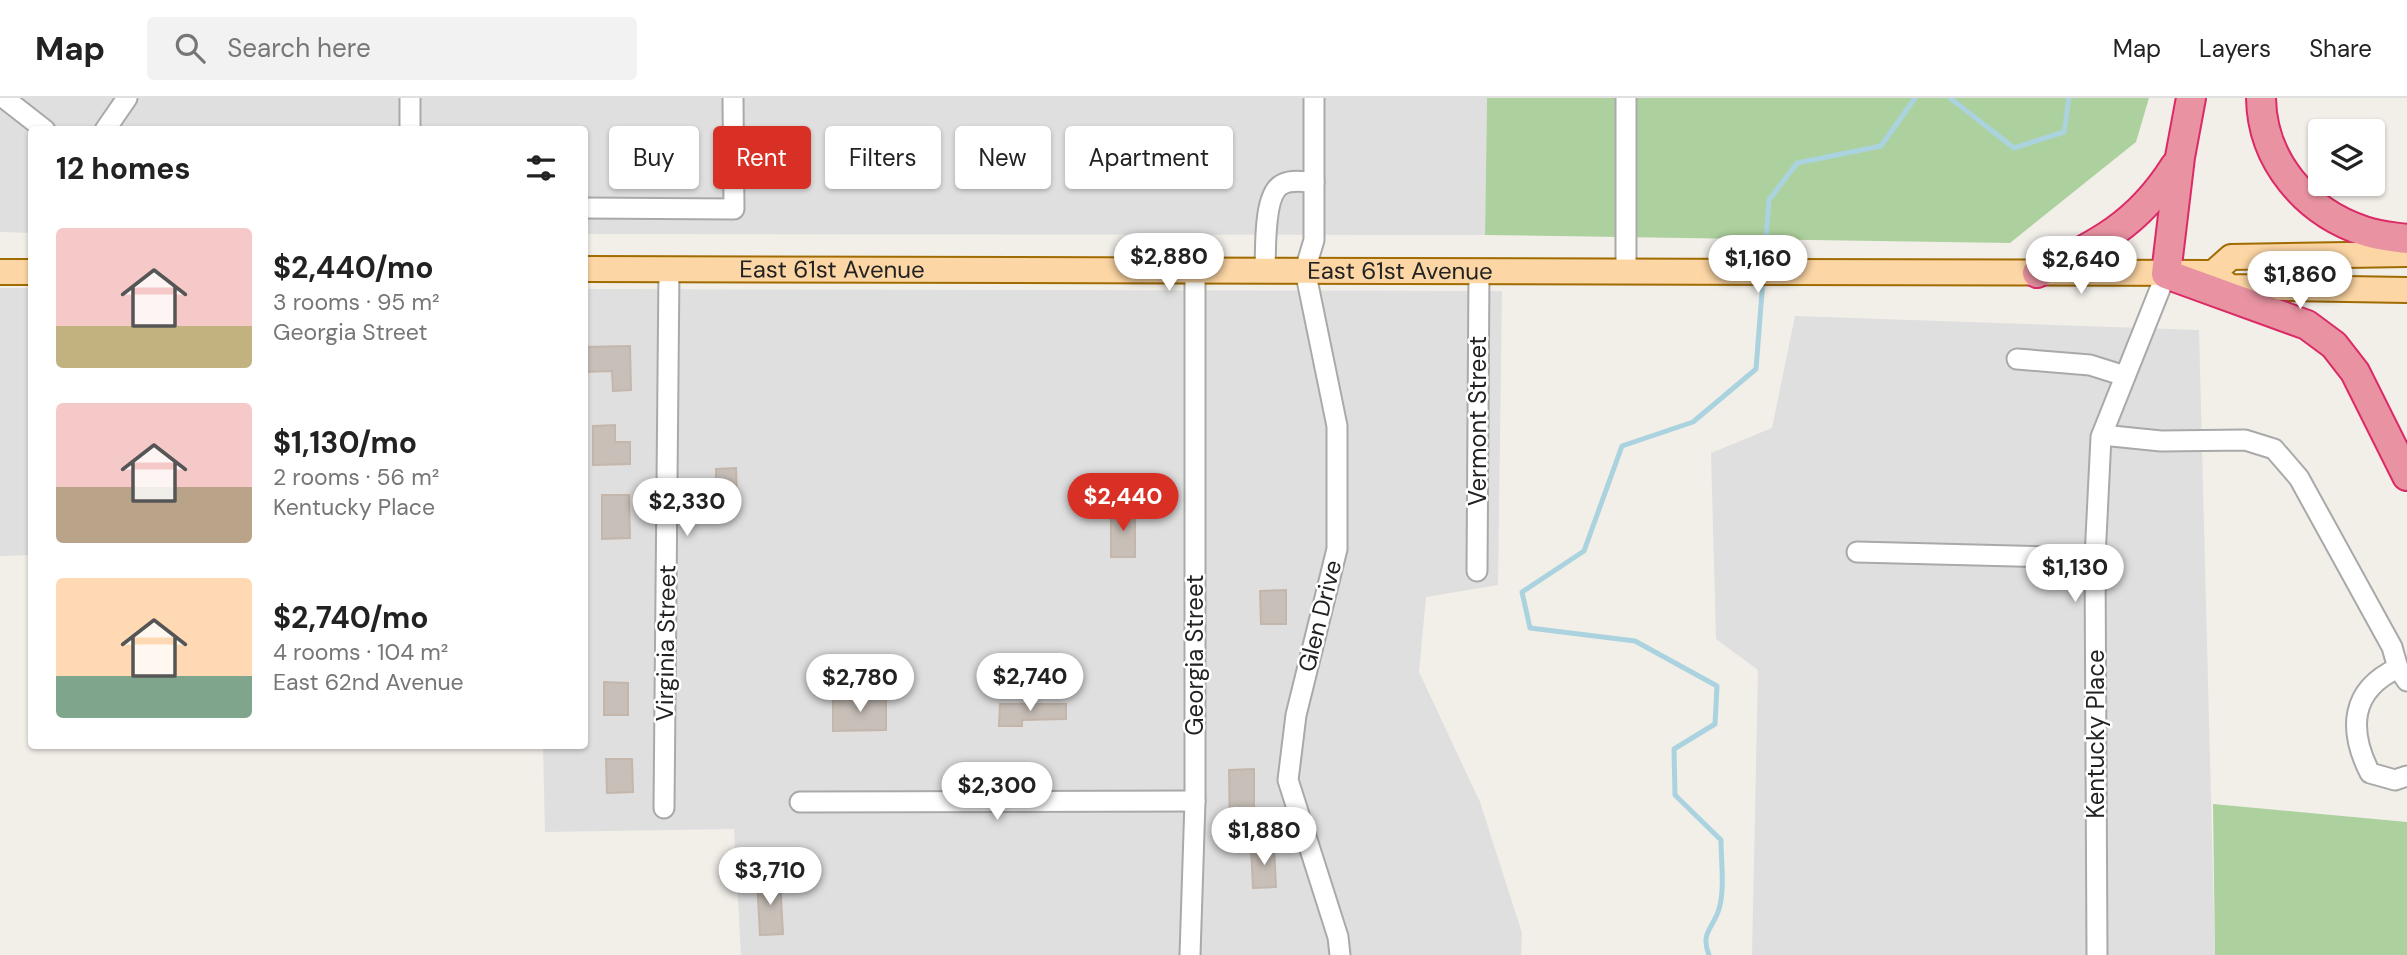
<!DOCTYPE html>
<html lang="en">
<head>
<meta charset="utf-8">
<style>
	:root { --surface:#fff; --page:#f2f2f2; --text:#222; --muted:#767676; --line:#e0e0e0; --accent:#d93025 }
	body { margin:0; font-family:"DM Sans",sans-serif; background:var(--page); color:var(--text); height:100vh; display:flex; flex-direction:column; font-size:26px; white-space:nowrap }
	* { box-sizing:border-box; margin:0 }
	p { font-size:23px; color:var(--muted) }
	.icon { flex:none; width:38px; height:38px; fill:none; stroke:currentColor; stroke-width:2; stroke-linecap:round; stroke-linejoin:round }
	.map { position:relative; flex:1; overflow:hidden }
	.details { position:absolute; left:28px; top:28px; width:560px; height:623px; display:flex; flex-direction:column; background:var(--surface); border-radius:7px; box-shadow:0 2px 5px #0004 }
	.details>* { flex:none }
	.top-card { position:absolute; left:609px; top:28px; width:665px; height:63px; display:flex; gap:14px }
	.fabs { position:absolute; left:2308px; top:21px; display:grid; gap:14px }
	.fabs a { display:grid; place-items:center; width:77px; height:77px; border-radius:7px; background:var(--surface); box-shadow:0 2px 5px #0004; font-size:35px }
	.price { position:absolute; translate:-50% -60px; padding:0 16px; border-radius:24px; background:#fff; color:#222; font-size:23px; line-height:46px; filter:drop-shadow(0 2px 4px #0008) }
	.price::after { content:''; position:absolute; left:50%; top:42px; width:21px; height:16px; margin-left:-10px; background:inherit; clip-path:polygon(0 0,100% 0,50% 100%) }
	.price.selected { background:var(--accent); color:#fff }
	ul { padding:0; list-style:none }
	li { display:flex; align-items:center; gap:21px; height:175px; padding:0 28px }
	li span { display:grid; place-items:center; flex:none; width:196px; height:140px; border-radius:7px; color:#555 }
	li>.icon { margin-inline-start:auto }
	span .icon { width:84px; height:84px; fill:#fffc; stroke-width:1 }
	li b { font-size:30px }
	h2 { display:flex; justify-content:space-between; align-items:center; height:84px; padding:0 28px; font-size:30px }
	.pill { padding:0 24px; border-radius:7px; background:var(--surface); box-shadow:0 2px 5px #0004; font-size:24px; line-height:63px }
	.pill.selected { background:var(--accent); color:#fff }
	header { display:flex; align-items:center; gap:42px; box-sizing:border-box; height:98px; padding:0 35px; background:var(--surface); border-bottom:2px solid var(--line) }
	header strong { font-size:33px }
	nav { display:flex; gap:38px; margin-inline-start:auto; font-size:24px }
	.search { width:490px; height:63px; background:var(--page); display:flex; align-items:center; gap:18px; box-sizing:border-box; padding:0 24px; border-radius:7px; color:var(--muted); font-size:26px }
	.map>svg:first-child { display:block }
</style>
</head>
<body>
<header>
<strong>Map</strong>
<div class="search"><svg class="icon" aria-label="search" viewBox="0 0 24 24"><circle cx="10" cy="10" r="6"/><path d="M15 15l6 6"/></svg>Search here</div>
<nav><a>Map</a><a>Layers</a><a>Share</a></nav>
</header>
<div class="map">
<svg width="2407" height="857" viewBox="0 0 2407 857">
	<rect width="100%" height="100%" fill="#f2efe9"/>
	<g fill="#e0dfdf">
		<path d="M0,0h1487l-2,137 -900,-1 -1,-104h-552l-1,103 -31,-1z"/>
		<path d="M0,190h31v267l-31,1z"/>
		<path d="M585,191l917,2 -4,294 -72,12 -7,75 61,130 42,131 -1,22h-780l-7,-126 -189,3 -2,-86h41z"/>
		<path d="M1795,218l404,14 16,625h-463l6,-285 -42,-31 -5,-186 61,-25z"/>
	</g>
	<g fill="#add19e">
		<path d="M1487,0h662l-13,44 -126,101 -525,-8z"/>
		<path d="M2213,706l194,18v133h-192z"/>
	</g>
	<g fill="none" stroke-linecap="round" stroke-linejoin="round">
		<g stroke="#aad3df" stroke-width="5">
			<path d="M1950,0l64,50 50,-16 5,-34"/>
			<path d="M1764,168l5,-66 28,-37 84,-17 34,-48"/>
			<path d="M1709,857c-9,-23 4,-26 10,-46 6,-20 2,-48 2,-69l-46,-45 -1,-46 41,-25 2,-38 -82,-45 -105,-13 -8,-36 62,-41 38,-105 71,-24 63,-53 7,-90"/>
		</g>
	</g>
	<g fill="#c7bfb8" stroke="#c4b6ab" stroke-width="2">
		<path d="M630,248l1,44 -18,1 -1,-20 -28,1v-25z"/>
		<path d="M615,327v17h15v22l-37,1v-39z"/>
		<path d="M736,370l1,30h-21v-29z"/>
		<path d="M602,397h27l1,43 -28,1z"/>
		<rect x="1111" y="410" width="24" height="49"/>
		<path d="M1286,492v34h-25l-1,-33z"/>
		<path d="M604,584l24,1v32h-24z"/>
		<path d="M886,599v33l-53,1v-33z"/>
		<path d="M1000,606h66v15l-44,1v6h-23z"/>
		<path d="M606,661h26l1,33 -26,1z"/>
		<path d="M1254,671v67h-24l-1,-66z"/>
		<path d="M1274,748l2,41 -23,1 -2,-41z"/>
		<path d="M780,781l3,55 -23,1 -3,-55z"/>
	</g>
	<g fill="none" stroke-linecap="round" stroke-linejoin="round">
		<g stroke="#a9a9a9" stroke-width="23">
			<g id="minor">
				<path d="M4,0l41,32"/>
				<path d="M410,0v32"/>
				<path d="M1314,0v142l-9,30 32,156v123l-41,166 -8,65 50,157 2,18"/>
				<path d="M105,32l22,-32"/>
				<path d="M584,110l150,1 -1,-111"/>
				<path d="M1265,172c1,-19 -2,-74 16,-85 9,-6 23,-3 33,-3"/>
				<path d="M1626,174v-174"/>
				<path d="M2017,261l73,6 35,11"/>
				<path d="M2102,337l59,6 84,-1 29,9 25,29 93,169 6,21 9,13"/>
				<path d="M1857,454l238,6"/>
				<path d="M1477,473l2,-300"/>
				<path d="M2398,570c-48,22 -50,62 -28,105l25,7 12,-4"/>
				<path d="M800,704l395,-1"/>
				<path d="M664,710l5,-540"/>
				<path d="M1190,857l5,-154v-531"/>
				<path d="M2097,857l-2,-397 6,-121 65,-163"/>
			</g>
		</g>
		<g stroke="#a06b00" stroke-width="28">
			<g id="major">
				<path id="s1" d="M584,171l1629,4 17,14 177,3"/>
				<path d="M0,174h32"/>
				<path d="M2213,175l18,-16 176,-3"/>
			</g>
		</g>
		<g stroke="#dc2a67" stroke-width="32">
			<g id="highway">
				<path d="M2191,0l-11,59 -14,117 141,51 27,20 21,27 52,104"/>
				<path d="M2261,0c1,63 45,114 103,133 13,5 29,6 43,8"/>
				<path d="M2037,175c61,-29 101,-48 138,-107"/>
			</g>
		</g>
		<use href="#minor" stroke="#fff" stroke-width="19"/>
		<use href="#major" stroke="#fcd6a4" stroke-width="24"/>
		<use href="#highway" stroke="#e892a2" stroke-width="28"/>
	</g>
	<g text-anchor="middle" stroke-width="5" stroke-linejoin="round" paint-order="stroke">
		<g font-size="24" fill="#222" stroke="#fff">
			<text dy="8" stroke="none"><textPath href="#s1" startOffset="248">East 61st Avenue</textPath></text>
			<text dy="8" stroke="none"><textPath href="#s1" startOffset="816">East 61st Avenue</textPath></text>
			<text transform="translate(1478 323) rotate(-90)" y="8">Vermont Street</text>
			<text transform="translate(1320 518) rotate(-76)" y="8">Glen Drive</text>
			<text transform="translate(666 545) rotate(-89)" y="8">Virginia Street</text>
			<text transform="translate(1195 557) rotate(-90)" y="8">Georgia Street</text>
			<text transform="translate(2096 636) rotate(-90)" y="8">Kentucky Place</text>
		</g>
	</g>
</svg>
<div class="fabs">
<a><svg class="icon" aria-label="layers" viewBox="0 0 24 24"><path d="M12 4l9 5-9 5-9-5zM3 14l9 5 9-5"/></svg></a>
</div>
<b class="price" style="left:1169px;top:195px">$2,880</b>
<b class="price" style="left:1758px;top:197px">$1,160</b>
<b class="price" style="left:2081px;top:198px">$2,640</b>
<b class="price" style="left:2300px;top:213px">$1,860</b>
<b class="price selected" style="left:1123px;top:435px">$2,440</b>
<b class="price" style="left:687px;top:440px">$2,330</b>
<b class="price" style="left:2075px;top:506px">$1,130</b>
<b class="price" style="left:1030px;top:615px">$2,740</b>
<b class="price" style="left:860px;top:616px">$2,780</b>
<b class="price" style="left:997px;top:724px">$2,300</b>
<b class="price" style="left:1264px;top:769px">$1,880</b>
<b class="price" style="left:770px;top:809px">$3,710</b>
<div class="top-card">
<a class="pill">Buy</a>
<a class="pill selected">Rent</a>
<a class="pill">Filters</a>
<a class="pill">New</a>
<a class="pill">Apartment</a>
</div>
<section class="details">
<h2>12 homes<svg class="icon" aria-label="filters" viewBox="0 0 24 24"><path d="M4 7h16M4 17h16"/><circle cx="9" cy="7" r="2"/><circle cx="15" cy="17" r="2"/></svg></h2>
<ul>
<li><span style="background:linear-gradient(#f6c9c9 70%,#c2b280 0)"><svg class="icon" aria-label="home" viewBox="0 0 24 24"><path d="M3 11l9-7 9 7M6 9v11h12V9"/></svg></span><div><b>$2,440/mo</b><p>3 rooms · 95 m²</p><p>Georgia Street</p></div></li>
<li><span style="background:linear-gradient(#f6c9c9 60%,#b9a48a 0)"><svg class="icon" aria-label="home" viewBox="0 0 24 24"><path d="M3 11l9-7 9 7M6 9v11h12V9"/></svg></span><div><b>$1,130/mo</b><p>2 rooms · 56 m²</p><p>Kentucky Place</p></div></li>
<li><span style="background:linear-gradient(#ffd9b3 70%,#7fa58c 0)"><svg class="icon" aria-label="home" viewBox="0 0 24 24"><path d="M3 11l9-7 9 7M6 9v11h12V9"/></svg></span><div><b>$2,740/mo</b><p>4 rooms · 104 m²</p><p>East 62nd Avenue</p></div></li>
</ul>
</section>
</div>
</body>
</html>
